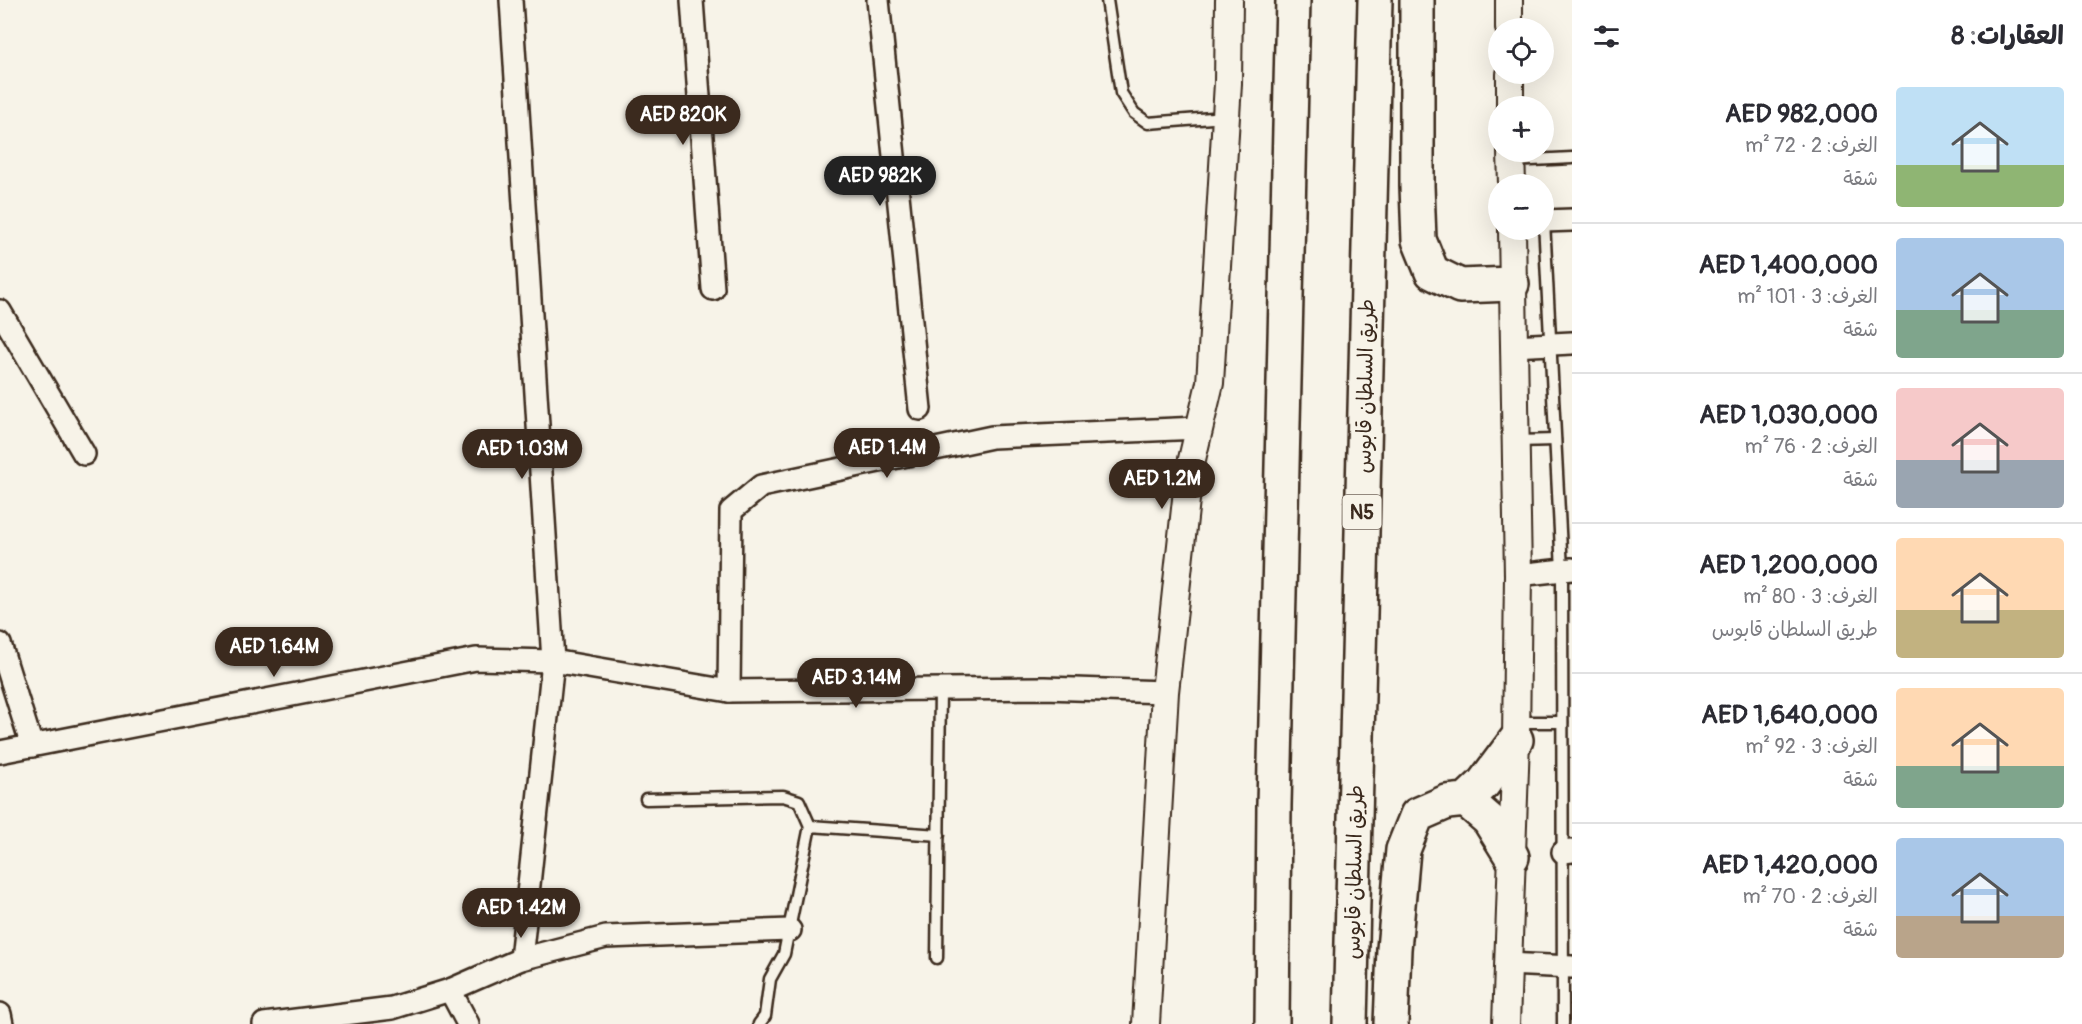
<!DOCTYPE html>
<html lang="ar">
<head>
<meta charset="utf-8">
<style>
	:root { --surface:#fff; --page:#f7f7f7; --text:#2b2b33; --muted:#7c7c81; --line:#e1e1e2; --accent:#3b2a1e }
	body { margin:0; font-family:Pangolin,"Playpen Sans Arabic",sans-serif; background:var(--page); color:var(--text); direction:rtl; height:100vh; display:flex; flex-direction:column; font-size:22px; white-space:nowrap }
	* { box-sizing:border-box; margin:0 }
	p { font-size:20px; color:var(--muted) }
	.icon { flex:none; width:33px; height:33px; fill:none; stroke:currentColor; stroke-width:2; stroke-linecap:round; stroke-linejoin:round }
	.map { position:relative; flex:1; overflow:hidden; direction:ltr }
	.panel { display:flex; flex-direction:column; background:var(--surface); width:510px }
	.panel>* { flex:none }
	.tools { position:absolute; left:1488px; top:18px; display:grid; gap:12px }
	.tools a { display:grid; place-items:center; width:66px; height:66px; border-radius:50%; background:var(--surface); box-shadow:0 6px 24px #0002; font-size:30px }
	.price { position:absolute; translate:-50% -51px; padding:0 14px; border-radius:21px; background:var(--accent); color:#fff; font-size:20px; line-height:39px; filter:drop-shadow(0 2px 3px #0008) }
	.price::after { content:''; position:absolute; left:50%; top:36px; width:18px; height:14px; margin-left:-9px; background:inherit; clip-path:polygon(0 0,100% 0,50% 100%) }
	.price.current { background:#222; color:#fff }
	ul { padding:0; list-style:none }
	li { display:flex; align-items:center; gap:18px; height:150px; padding:0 18px }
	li+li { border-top:2px solid var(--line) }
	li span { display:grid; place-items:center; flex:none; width:168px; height:120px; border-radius:6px; color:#555 }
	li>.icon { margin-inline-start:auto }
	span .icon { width:72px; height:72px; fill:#fffc; stroke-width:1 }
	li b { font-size:26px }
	h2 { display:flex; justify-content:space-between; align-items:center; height:72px; padding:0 18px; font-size:26px }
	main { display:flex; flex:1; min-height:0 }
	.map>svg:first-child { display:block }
</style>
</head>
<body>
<main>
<section class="panel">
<h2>العقارات: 8<svg class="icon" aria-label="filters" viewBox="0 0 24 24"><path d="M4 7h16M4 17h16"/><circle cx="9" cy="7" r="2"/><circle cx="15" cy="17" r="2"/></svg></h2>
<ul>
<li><span style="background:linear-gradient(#bfe0f5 65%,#8fb573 0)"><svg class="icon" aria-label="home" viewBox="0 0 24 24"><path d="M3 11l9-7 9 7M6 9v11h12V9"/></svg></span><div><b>AED 982,000</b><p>الغرف: 2 · 72 m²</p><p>شقة</p></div></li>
<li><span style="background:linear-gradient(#a9c7e8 60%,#7fa58c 0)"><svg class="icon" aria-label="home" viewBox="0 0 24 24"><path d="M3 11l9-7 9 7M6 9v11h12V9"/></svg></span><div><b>AED 1,400,000</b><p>الغرف: 3 · 101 m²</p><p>شقة</p></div></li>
<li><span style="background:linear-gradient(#f6c9c9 60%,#9aa5b1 0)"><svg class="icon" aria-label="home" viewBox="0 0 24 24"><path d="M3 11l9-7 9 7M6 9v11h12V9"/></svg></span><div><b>AED 1,030,000</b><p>الغرف: 2 · 76 m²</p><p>شقة</p></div></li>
<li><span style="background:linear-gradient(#ffd9b3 60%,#c2b280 0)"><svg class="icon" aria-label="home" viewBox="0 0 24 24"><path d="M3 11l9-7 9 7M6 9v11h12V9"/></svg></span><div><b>AED 1,200,000</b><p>الغرف: 3 · 80 m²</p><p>طريق السلطان قابوس</p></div></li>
<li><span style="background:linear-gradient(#ffd9b3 65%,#7fa58c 0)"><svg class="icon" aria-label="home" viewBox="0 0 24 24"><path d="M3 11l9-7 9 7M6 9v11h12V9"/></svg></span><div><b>AED 1,640,000</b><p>الغرف: 3 · 92 m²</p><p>شقة</p></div></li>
<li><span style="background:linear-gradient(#a9c7e8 65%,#b9a48a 0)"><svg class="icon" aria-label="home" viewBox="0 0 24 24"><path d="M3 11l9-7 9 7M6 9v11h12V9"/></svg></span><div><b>AED 1,420,000</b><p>الغرف: 2 · 70 m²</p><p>شقة</p></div></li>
</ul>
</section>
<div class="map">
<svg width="1572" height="1024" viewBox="0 0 1572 1024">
	<rect width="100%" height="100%" fill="#f7f3e8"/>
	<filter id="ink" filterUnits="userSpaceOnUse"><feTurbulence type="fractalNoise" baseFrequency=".0167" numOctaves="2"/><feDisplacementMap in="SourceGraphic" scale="12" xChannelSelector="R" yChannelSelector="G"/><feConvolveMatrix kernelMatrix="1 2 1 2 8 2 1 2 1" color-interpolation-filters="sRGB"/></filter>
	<g filter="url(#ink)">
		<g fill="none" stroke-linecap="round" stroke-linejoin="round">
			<g stroke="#3b2a1e" stroke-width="15">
				<g id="service">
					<path d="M1107,0l14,93 13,20 14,10 77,-6"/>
					<path d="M1511,161l61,-3"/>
					<path d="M1544,221l18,349 1,454"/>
					<path d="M1517,441l38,-1"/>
					<path d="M1516,722h46"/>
					<path d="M646,799l137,-3 16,5 11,25"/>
					<path d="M937,958l3,-269"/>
					<path d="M759,1024l6,-8 5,-37 14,-25 26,-128 129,9"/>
				</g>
			</g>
			<g stroke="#3b2a1e" stroke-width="26">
				<g id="minor">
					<path d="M511,0l42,661 -32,298"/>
					<path d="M692,0l21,289"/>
					<path d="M878,0l42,409"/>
					<path d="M1544,221l28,-1"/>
					<path d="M0,311l84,143"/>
					<path d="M1514,346l58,-3"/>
					<path d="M1518,575l54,-6"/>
					<path d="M0,644l32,102"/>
					<path d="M729,691l2,-180 30,-25 231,-49 207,-9"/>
					<path d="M0,752l476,-93 77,2 176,30 316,-3 120,4"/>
					<path d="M1563,852l9,-1"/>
					<path d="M1508,964l64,3"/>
					<path d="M450,990l18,34"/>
					<path d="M0,1014l2,10"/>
					<path d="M264,1024l128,-16 58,-18 71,-31 85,-22 184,-7"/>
				</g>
			</g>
			<g stroke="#3b2a1e" stroke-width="30">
				<g id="tertiary">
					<path d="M1509,0v28"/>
					<path d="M1510,74v32"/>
					<path d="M1511,152l1,32"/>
					<path d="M1146,1024l19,-332 24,-220 21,-89 18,-300 1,-83"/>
					<path d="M1506,1024l10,-284 2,-165 -6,-345"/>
				</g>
			</g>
			<g stroke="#3b2a1e" stroke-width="38">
				<g id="trunk">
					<path d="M1417,0v186l2,54 13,32 28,14 52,-2"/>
					<path d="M1466,800l23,20 23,37"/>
					<path d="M1272,1024l2,-219 19,-805"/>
					<path d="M1350,1024l25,-1024"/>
					<path d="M1391,1024l3,-75 9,-99 14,-35 30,-13 19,-2 17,-16 33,-44"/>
				</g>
			</g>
			<use href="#service" stroke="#f7f3e8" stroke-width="10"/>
			<use href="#minor" stroke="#f7f3e8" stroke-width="21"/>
			<use href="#tertiary" stroke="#f7f3e8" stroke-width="26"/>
			<use href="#trunk" stroke="#f7f3e8" stroke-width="33"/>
		</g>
	</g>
	<g text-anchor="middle" stroke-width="4.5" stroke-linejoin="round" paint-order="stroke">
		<rect fill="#f7f3e8" stroke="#73665b" stroke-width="1.5" x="1342.5" y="495" width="39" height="34" rx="4.5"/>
		<g font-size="20" font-weight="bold" fill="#3b2a1e">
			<text x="1362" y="519">N5</text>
		</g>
		<g font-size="21" fill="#3b2a1e" stroke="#f7f3e8">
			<text transform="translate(1365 386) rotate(-89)" y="7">طريق السلطان قابوس</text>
			<text transform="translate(1354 872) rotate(-89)" y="7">طريق السلطان قابوس</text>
		</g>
	</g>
</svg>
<div class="tools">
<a><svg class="icon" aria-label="locate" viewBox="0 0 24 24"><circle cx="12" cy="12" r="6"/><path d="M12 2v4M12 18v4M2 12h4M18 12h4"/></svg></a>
<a>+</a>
<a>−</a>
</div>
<b class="price" style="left:683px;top:146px">AED 820K</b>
<b class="price current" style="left:880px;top:207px">AED 982K</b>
<b class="price" style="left:887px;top:479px">AED 1.4M</b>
<b class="price" style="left:522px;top:480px">AED 1.03M</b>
<b class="price" style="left:1162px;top:510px">AED 1.2M</b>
<b class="price" style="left:274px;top:678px">AED 1.64M</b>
<b class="price" style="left:856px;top:709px">AED 3.14M</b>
<b class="price" style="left:521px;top:939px">AED 1.42M</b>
</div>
</main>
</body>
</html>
